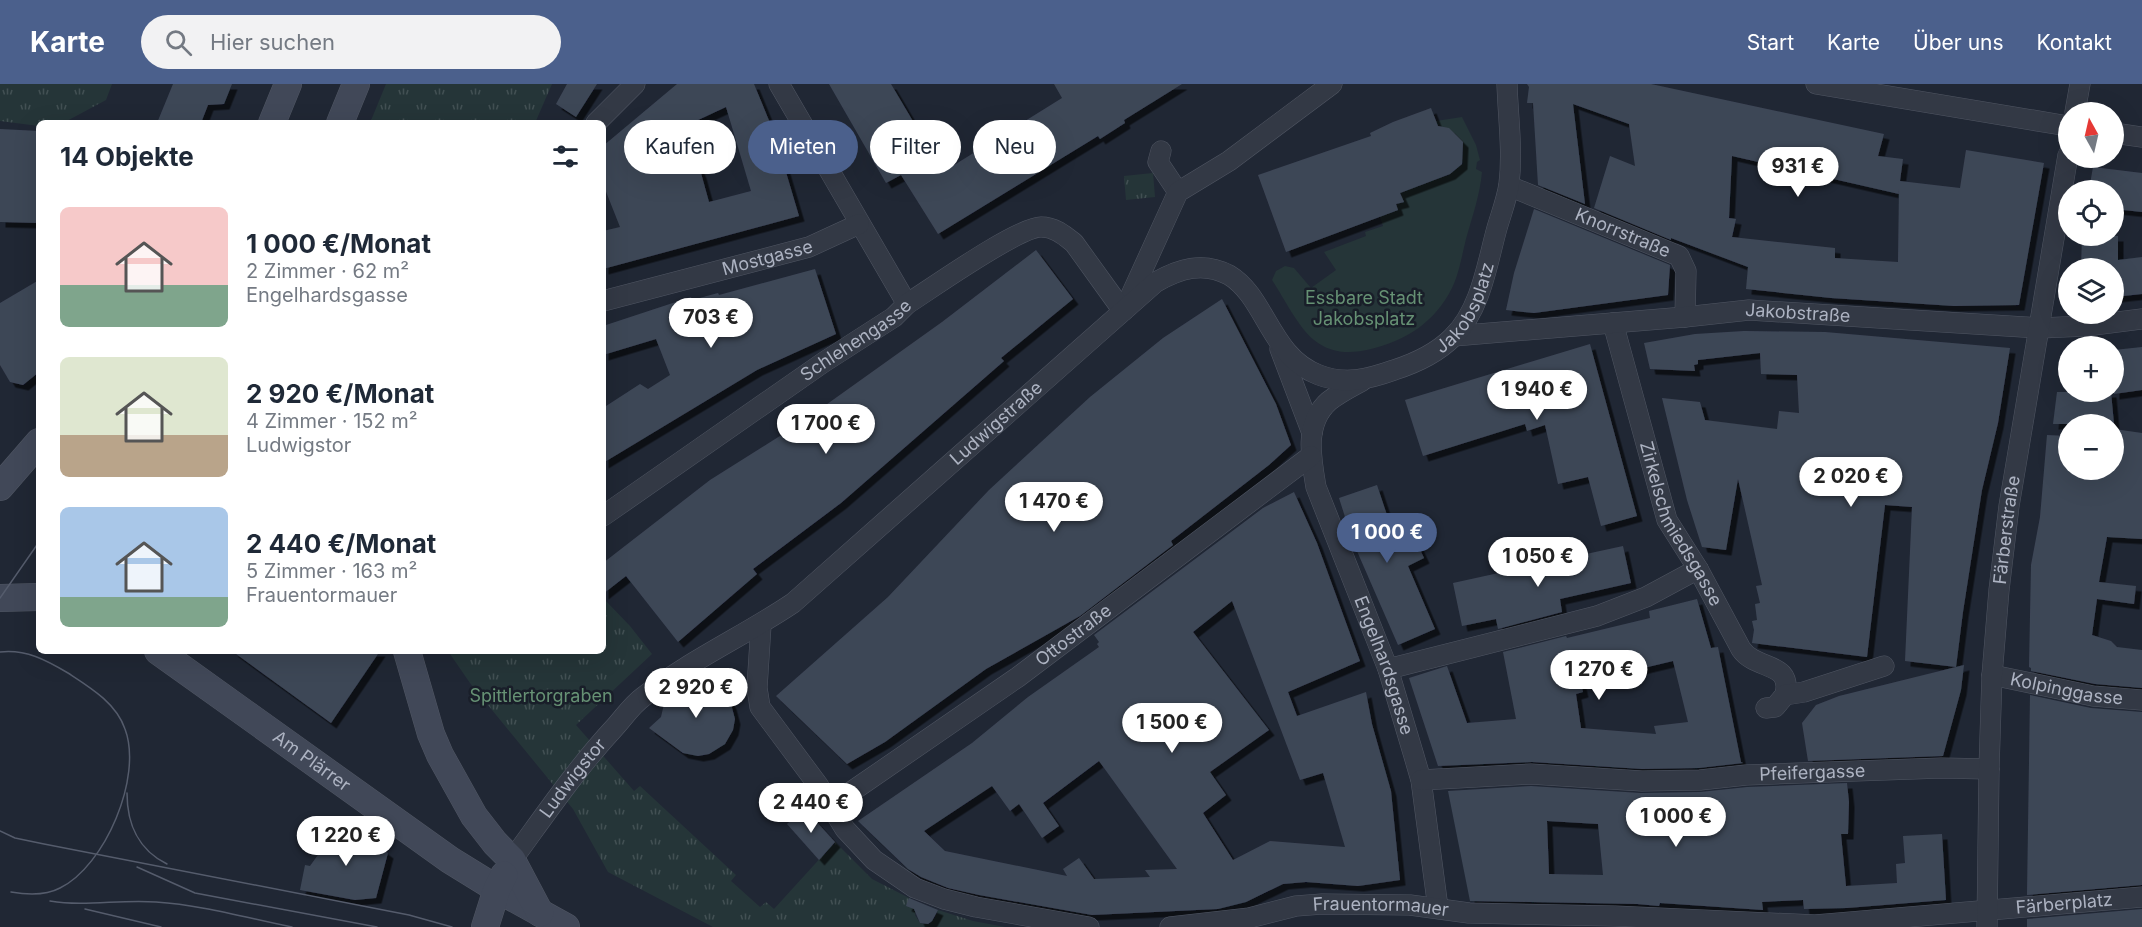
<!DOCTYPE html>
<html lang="de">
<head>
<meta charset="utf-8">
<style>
	:root { --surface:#fff; --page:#f2f2f3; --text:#1f2937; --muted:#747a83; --accent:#4b608c }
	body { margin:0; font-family:Inter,sans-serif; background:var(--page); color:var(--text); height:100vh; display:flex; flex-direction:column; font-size:22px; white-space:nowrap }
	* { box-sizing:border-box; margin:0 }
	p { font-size:20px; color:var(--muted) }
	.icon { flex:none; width:33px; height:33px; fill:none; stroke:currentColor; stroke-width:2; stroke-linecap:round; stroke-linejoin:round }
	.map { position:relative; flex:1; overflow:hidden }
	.sheet { position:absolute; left:36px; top:36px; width:570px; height:534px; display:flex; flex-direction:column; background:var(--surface); border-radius:9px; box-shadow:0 6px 24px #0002 }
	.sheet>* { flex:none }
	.top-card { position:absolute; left:624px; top:36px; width:570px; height:54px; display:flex; gap:12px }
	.needle { width:39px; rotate:352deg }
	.buttons { position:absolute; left:2058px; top:18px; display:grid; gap:12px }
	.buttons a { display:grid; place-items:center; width:66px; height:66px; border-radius:50%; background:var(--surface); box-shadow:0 6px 24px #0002; font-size:30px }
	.price { position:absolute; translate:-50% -51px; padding:0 14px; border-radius:21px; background:#fff; color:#222; font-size:20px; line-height:39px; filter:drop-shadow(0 2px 3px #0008) }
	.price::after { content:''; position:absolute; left:50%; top:36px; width:18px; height:14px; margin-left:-9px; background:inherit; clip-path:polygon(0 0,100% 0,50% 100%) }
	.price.on { background:var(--accent); color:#fff }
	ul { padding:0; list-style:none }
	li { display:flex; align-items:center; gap:18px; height:150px; padding:0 24px }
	li span { display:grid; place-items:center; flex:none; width:168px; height:120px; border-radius:9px; color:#555 }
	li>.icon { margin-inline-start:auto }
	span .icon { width:72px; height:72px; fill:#fffc; stroke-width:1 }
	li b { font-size:26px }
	h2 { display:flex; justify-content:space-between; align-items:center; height:72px; padding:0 24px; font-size:26px }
	.chip { padding:0 21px; border-radius:27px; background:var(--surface); box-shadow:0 6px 24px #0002; font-size:21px; line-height:54px }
	.chip.on { background:var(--accent); color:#fff }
	header { display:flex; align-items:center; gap:36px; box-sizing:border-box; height:84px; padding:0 30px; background:var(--accent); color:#fff }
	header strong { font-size:28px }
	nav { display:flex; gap:33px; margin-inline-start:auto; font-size:21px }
	.search { width:420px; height:54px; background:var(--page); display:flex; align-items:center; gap:15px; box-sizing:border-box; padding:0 21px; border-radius:33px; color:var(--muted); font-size:22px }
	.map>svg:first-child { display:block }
</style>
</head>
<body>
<header>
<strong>Karte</strong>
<div class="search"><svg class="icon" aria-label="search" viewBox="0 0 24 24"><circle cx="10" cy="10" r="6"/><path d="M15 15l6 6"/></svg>Hier suchen</div>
<nav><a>Start</a><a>Karte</a><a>Über uns</a><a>Kontakt</a></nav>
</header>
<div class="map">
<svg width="2142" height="843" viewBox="0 0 2142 843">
	<defs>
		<pattern id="park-tufts" width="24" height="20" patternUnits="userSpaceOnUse" patternTransform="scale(1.5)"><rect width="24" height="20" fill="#253538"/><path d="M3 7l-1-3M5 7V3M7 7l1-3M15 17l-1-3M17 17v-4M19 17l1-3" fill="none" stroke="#425053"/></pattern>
		<filter id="shadow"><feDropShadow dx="5.5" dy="5.5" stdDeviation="0" flood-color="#0009"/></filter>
	</defs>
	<rect width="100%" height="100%" fill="#202734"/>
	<path fill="#253538" d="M1462,33l14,28 4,15 -3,2 -1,7 6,3c-2,23 -10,45 -16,67 -4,16 -7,35 -14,49 -17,34 -45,52 -81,61 -20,5 -40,5 -57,-9 -16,-13 -30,-42 -42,-60l4,-9 9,-5 9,2 17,20 25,-18 -12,-18 42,-16 -1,-4 18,-6 -5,-15 20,-1 -2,-6 7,-2 -5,-14 10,2 3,-1 -2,-5 40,-16 4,4 3,-3 -3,-4 9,-10 1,-4 -10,-11 3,-5 -18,-9 -2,-5z"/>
	<g fill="url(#park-tufts)">
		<path d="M0,0h112l-6,16 -43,23h-24v3l-39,-5z"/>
		<path d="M386,0h166l-17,39h-165z"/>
		<path d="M1153,89l2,24 -29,3 -2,-24z"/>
		<path d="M603,514l27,28 22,28 -76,71 58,66 6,-5 96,89 -5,6 29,26 6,-5 8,7 61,-67 37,37 47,24 -4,12 5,8c11,4 14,-4 18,-13l35,11 32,6h-292l-105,-55 -35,-63 -103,-126 -22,-32h155z"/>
	</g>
	<g fill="#3e4657" fill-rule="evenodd" filter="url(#shadow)">
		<path d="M173,0h59l-8,20 -16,1 -7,18h-44z"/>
		<path d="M567,0h30l-21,33 -20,-13z"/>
		<path d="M677,0h77l21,51 24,81 -196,53v-38l17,-4 -17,-43v-38zM726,23l25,84 -42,11 -8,-29 -20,-45z"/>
		<path d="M829,0h62l52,88 119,-74 -8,-14h128l-58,36 1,3 -25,16 -2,-3 -160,98 -37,-59 -15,8z"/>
		<path d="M1527,0h124l233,50 -6,22 25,3 -3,22 60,7 6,-38 78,13 -25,142 -65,1 -123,-8 -85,-9 2,-22 -77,-29v2l-77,-32 16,-52 25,10 -6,-42 -56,-20 12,100 -47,-19 -5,-82h-6l2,-16zM1732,72l167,38v-7l-1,75 -63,-4v-10l-103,-11 4,-18 -7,-1z"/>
		<path d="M1431,24l7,18 11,2 14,14 -1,22 -12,10 -50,19 4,9 -8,2 2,6 -112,42 -28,-77 113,-39 -1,-3 23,-11z"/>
		<path d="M0,45l39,2v92l-39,-1z"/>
		<path d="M2093,83l49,6v39l-28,-3v-19h-25z"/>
		<path d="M1534,125l136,56 -2,30 -134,18 -28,-3 8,-37z"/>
		<path d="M2082,152h36v24l24,-3v37l-28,3v-29h-33z"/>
		<path d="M1036,166l37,49 -72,59 3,3 -163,142 -88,66 4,5 -79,68 -52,-66 -23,18v-31l107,-83 92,-58 140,-100z"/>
		<path d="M815,185l21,65 -79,36 -154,93v-55l37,-24 8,5 22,-14 -14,-36 -53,16v-29l88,-29 1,3 26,-7 1,2z"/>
		<path d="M39,196v92l-16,13 -13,-3 -10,-17v-62z"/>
		<path d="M1222,215l54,105 15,41 -22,20 -98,76 2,4 -93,71 -94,53 -101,73 -38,22 -71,-68 112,-99 101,-107 101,-93 73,-59z"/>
		<path d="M1744,247l81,1 185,16 -12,75 -16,67 -19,122 -7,55 8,-2 -3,25 -18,66 -135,5 -6,-38 14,-18 23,-9 117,-29 -51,-6 7,-154 -27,-2 -18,152 -115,-14 2,-13 -2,-9 5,-1 -2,-16 5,-1 -4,-17 6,-1 -24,-106 -12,71 -24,-3 -15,-47 -25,-102 38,4 5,18 72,9 2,-18 20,2 -2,-38 -36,-1 -1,-21 -62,7v4l-4,1 1,6 -45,-2 -6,-26 51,-9z"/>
		<path d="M1590,260l47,172 -36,10 -13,-49 -30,7 -13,-59 -18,6 -2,-7 -102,32 -18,-56z"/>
		<path d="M2142,263v43l-28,4v-44z"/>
		<path d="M2057,308h54l3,32h-61z"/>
		<path d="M2114,345l28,4v106l-35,-2 -8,45 37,4 -2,18 -37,-5 -5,36 19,6 6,6 25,3v38l-47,-4 -64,-13v-3l-2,-1 2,-102 9,-48 7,-82 21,1v34h46z"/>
		<path d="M1377,401l19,57 17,-8 11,24 -16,8 27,63 -37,16 -45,-103 -14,-44z"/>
		<path d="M1294,408l23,51 43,118 -72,31 9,24 69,-24 6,32 19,67 9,89 -42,6 -52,-4 -23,2 -37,18 -28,7 -126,6 -113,-20 -31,-7 -27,-11 -13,-8 -50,-48 114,-78 56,-46 71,-50 -2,-3 2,-2 -5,-7 169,-127zM1232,517l68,179 23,-7 22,74 -75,-6 -37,19 -30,-47 23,-18 -16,-23 59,-42 -76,-98zM1099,677l78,108 -32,1 5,7 -56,2 -15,-21 -16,11 4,7 -122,-25 -21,-20 68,-45 18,25 9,-7 23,34 17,-12 -16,-23z"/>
		<path d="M1623,462l8,37 -71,16 2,13 -64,17 -2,-10 -34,7 -9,-43z"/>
		<path d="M1697,515l14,49 7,-1 23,115 2,1 -44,5 -57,1 -110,-7 -94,4 -29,-88 38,-12 20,57 49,-4 -13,-67 63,-16 1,2 83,-20 -1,-7zM1673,577l15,61 -34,4 2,8 -75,-6 -5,-34 7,-2 -2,-9z"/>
		<path d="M232,567h148l-49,72z"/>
		<path d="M698,598l14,3 11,7 8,12 4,15 -2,11 -8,14 -16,10 -11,2 -15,-3 -34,-25 12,-11 3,-13 8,-12 12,-8z"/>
		<path d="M2030,611l61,13 51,4v173l-115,10z"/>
		<path d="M1847,699l2,19 -1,32h-7l5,52 51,-3 -1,-19 9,-1 -2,-27 39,-2 4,66 -99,8 -43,1 -1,-9 -41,2 1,8 -103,-7 -1,3 -22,-2 -167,-3 -22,-110 83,-5 110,7 59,-1 47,-5zM1547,737l51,3 5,51 -54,-1z"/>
		<path d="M804,724l31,34 -16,18 -32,-36z"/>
		<path d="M343,736l45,33 -12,45 -21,2 -55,-10 5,-25 5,1z"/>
		<path d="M909,814l29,12 -6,11 -4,3 -8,-1 -6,-14 -8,-3z"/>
		<path d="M2142,825v18h-115v-8z"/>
	</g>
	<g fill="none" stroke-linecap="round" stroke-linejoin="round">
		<g stroke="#505663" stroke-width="21">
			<g id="street">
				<path d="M779,0l128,220"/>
				<path d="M1816,0l252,42"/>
				<path d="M2075,28l5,-28"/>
				<path d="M596,39l39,-39"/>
				<path d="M2114,49l28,4"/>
				<path d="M1161,67l-3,11 20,30"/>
				<path id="s1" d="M1509,102l170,70 7,15 -1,46"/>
				<path id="s2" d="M603,217l206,-54 50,-23"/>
				<path d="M1126,222l52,-114 51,-31 103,-77"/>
				<path id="s3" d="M1613,239l54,197 31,49 43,80c15,22 52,12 44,46"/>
				<path id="s4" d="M1454,252l231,-19 64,-7 291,18 46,-2 56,-7"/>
				<path d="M1280,265l32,84"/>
				<path id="s5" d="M1362,297c-11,6 -23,12 -33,20 -25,22 -18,57 -13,86l72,182 26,87 7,24 17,128"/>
				<path id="s6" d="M603,432l221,-154 70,-45 13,-13c25,-16 111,-77 134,-77 14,0 23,8 33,16l49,68"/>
				<path d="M761,541l-4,63 3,19 58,78 27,44 29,31 41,28 29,11 32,8 113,20"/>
				<path d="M1388,585l209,-53 49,-19 52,-28"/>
				<path id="s7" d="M1992,591l101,21 49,4"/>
				<path d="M1766,624l9,-1 10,-12 19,-3 80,-26"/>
				<path id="s8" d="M1421,696l110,-6 111,7 58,-1 46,-5 195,-7 48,1"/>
				<path id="s9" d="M835,728l13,-18 170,-117 293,-221"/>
				<path id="s10" d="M512,776c33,-45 64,-91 103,-133 9,-10 17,-22 28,-30 47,-37 101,-61 150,-94l363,-321c23,-13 47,-21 73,-7 37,22 41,82 90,100 26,10 50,4 75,-5 22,-7 43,-17 59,-33 28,-28 34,-73 44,-109 4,-14 10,-29 12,-44 4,-33 -1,-67 -2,-100"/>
				<path id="s11" d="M1170,843l79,-9 47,-12 26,-2 88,1 59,8 146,3 200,9 327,-28"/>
				<path id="s12" d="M1987,843l2,-158 3,-94 7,-85 10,-84 59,-351"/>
			</g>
		</g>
		<g stroke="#505663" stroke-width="28">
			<g id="secondary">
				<path d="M272,39l16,-39"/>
				<path d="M340,39l16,-39"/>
				<path d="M0,403l39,-45"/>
				<path d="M0,514l39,-1"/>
				<path id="s13" d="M158,567l292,209 47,29 69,38"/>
				<path d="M407,567l24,83 9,21 34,61 21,27 17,17 28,53"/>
				<path d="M485,843l12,-38 7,-14"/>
			</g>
		</g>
		<use href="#street" stroke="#333945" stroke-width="20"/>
		<use href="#secondary" stroke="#414858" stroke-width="27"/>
		<g stroke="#555c6c" stroke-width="1.5">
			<path d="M0,514l39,-56"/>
			<path d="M0,568c26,-3 46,8 68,21 23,15 48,30 57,56 18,48 -20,137 -65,159 -15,8 -32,7 -49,4"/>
			<path d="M127,709c0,30 11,57 40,71"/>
			<path d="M0,747l15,7 29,6 365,71 43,12"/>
			<path d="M137,783l58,26 182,34"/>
			<path d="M50,817c36,6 70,-2 106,1 46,3 91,16 136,25"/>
			<path d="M85,825l76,18"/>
		</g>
	</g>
	<g text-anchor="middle" stroke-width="5" stroke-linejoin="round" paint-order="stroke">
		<g font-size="18" fill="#adb3c2" stroke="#191e29">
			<text dy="6" stroke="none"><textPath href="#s1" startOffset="123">Knorrstraße</textPath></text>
			<text dy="6" stroke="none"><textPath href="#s2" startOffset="170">Mostgasse</textPath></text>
			<text dy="6" stroke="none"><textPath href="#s10" startOffset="1262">Jakobsplatz</textPath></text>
			<text dy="6" stroke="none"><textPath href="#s4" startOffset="345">Jakobstraße</textPath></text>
			<text dy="6" stroke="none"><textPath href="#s6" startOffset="308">Schlehengasse</textPath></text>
			<text dy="6" stroke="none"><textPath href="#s10" startOffset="658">Ludwigstraße</textPath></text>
			<text dy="6" stroke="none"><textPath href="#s3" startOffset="213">Zirkelschmiedsgasse</textPath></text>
			<text dy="6" stroke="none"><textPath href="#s12" startOffset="398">Färberstraße</textPath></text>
			<text dy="6" stroke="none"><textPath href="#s9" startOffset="298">Ottostraße</textPath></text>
			<text dy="6" stroke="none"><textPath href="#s5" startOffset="321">Engelhardsgasse</textPath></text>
			<text dy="6" stroke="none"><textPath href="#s7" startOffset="76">Kolpinggasse</textPath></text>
			<text dy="6" stroke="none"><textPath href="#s13" startOffset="189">Am Plärrer</textPath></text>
			<text dy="6" stroke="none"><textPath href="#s8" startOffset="392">Pfeifergasse</textPath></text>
			<text dy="6" stroke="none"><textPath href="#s10" startOffset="102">Ludwigstor</textPath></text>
			<text dy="6" stroke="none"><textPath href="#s11" startOffset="898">Färberplatz</textPath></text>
			<text dy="6" stroke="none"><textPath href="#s11" startOffset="213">Frauentormauer</textPath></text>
		</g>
		<g font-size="18" fill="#669174" stroke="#191e29">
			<text x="1364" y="220">Essbare Stadt<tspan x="1364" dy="21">Jakobsplatz</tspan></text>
			<text x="541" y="618">Spittlertorgraben</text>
		</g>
	</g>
</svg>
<div class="buttons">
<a><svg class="needle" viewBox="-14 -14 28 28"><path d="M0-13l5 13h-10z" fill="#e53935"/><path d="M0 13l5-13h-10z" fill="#747a83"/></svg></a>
<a><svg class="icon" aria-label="locate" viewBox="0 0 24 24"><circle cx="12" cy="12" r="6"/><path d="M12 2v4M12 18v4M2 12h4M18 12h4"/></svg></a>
<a><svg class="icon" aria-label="layers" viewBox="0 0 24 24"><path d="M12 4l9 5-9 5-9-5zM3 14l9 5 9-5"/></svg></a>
<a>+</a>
<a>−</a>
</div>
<b class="price" style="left:1798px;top:114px">931 €</b>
<b class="price" style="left:711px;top:265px">703 €</b>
<b class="price" style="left:1537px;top:337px">1 940 €</b>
<b class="price" style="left:826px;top:371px">1 700 €</b>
<b class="price" style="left:1851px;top:424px">2 020 €</b>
<b class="price" style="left:1054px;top:449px">1 470 €</b>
<b class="price on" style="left:1387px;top:480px">1 000 €</b>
<b class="price" style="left:1538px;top:504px">1 050 €</b>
<b class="price" style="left:1599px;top:617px">1 270 €</b>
<b class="price" style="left:696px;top:635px">2 920 €</b>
<b class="price" style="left:1172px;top:670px">1 500 €</b>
<b class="price" style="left:811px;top:750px">2 440 €</b>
<b class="price" style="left:1676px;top:764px">1 000 €</b>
<b class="price" style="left:346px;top:783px">1 220 €</b>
<div class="top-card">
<a class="chip">Kaufen</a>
<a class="chip on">Mieten</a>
<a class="chip">Filter</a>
<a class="chip">Neu</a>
</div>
<section class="sheet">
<h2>14 Objekte<svg class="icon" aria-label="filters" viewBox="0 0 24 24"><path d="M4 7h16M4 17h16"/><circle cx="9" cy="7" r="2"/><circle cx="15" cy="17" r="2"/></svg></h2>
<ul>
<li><span style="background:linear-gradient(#f6c9c9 65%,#7fa58c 0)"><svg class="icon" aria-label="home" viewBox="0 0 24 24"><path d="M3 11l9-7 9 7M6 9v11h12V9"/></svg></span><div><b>1 000 €/Monat</b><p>2 Zimmer · 62 m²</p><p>Engelhardsgasse</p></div></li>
<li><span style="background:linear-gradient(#dfe7d0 65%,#b9a48a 0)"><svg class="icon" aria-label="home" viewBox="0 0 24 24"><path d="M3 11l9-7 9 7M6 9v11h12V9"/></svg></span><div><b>2 920 €/Monat</b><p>4 Zimmer · 152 m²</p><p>Ludwigstor</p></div></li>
<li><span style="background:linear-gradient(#a9c7e8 75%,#7fa58c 0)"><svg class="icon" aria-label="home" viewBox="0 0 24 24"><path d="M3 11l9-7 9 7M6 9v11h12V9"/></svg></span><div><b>2 440 €/Monat</b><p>5 Zimmer · 163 m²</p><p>Frauentormauer</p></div></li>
</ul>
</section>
</div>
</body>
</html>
